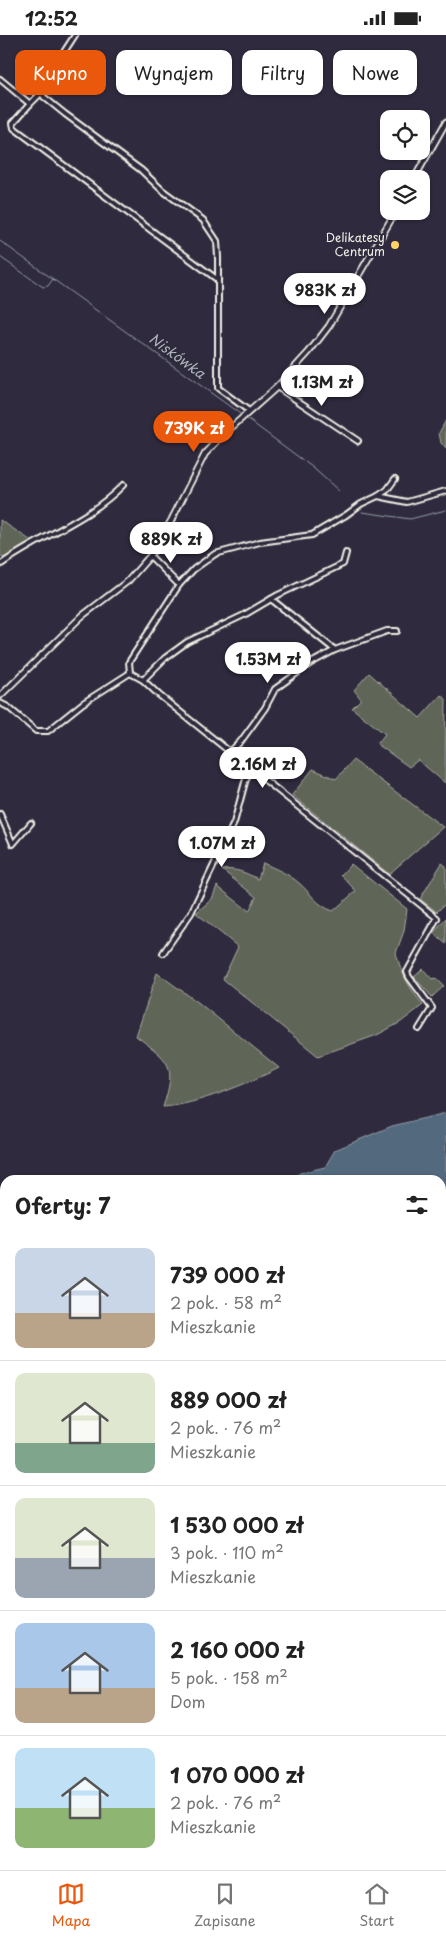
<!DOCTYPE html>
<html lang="pl">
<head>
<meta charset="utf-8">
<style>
	:root { --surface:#fff; --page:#f2f2f2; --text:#222; --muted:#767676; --line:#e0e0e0; --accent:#ea580c }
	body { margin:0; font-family:"Playpen Sans",sans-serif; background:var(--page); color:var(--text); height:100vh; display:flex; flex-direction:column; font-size:19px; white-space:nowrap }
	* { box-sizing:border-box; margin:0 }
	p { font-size:16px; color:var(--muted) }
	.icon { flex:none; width:28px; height:28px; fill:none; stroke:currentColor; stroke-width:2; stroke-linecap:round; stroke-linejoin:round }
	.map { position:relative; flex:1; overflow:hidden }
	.details { position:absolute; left:0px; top:1140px; width:446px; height:695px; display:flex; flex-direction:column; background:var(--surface); border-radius:15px 15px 0 0; box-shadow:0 1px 4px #0004 }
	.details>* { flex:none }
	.banner { position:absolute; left:15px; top:15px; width:416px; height:45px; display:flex; gap:10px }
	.fabs { position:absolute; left:380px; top:75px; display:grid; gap:10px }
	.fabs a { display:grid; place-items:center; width:50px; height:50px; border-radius:10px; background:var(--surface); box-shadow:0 1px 4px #0004; font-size:25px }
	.price { position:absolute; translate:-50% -42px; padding:0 11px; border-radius:18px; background:#fff; color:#222; font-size:16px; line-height:32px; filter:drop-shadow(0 1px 2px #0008) }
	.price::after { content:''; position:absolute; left:50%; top:30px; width:15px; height:11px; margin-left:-8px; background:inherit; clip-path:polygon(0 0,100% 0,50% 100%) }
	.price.active { background:var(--accent); color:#fff }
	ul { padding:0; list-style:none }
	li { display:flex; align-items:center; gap:15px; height:125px; padding:0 15px }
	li+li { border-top:1px solid var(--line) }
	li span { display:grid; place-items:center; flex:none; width:140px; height:100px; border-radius:10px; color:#555 }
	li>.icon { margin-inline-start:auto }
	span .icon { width:60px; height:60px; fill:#fffc; stroke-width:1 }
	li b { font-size:21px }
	h2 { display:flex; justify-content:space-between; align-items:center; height:60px; padding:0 15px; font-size:21px }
	.pill { padding:0 18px; border-radius:10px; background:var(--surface); box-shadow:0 1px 4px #0004; font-size:18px; line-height:45px }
	.pill.active { background:var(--accent); color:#fff }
	.status { display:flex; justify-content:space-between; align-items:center; height:35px; padding:0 25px; background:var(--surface); direction:ltr }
	.status svg { height:14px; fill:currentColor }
	.dock { display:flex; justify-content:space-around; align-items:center; height:70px; border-top:1px solid var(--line); background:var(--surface); font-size:14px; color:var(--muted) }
	.dock a { display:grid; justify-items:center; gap:2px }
	.dock .active { color:var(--accent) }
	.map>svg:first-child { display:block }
</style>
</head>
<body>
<div class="status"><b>12:52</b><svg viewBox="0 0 49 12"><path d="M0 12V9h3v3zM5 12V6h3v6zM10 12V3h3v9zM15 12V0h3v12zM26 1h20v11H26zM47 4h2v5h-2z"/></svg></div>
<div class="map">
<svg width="446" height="1835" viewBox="0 0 446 1835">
	<rect width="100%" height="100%" fill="#2f2a3d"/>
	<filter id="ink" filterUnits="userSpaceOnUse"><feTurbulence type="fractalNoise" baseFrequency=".02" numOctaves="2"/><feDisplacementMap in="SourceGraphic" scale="10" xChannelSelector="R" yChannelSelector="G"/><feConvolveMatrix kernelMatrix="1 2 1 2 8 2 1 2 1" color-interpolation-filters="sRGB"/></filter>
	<g filter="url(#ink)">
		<g fill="#5f6659" stroke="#aaaca0">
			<path d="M446,385v29l-5,-6 -2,-10z"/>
			<path d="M0,485l33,22 -29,16 -4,-3z"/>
			<path d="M369,638l51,45 21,-23 5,4 -1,84 -27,-23 -9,7 -32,-23 8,-10 -33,-26 9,-9 -7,-9z"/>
			<path d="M353,725l90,67 -54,47 -97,-79 21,-26 23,10z"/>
			<path d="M263,828c13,6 26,11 36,20 13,11 17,22 34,28l23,-20 -15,-16 10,-11 56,45 -3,22 -8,22c5,20 14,36 27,52l-22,17 -24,13 -59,21 -95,-77 15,-32 -42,-34 16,-14 5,-13 32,25 7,-14 -34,-27c14,-2 24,3 36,9z"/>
			<path d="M442,828l4,3v37l-9,9 -17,-13z"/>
			<path d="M446,883v26l-13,-11z"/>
			<path d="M423,934l9,10 4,-1 8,8 -12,11 -18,-20z"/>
			<path d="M157,938l42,30 80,65c-30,15 -83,37 -116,39 14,-42 7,-46 -27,-71z"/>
			<path d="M446,1242v116l-5,-2v-112z"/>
			<path d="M62,1830h31l-2,5h-28z"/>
		</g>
		<g fill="#52697d" stroke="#939fa8">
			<path d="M446,1078v74l-5,1v-8h-152l11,-7 25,-6 10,-17 57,-24z"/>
			<path d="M5,1385v228l-5,12v-228z"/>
		</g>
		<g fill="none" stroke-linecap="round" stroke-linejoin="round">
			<g stroke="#939fa8" stroke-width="1">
				<path d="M0,206l243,175"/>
				<path d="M0,222l43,30 5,-1 5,-7"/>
				<path d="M246,383l66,49 27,24"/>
				<path d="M362,477l48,7 36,-9"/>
			</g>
			<g stroke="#f4f1e8" stroke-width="8">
				<g id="minor">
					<path d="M75,0l-31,48 -3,9 3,5 21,17 76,56 21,20 41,30 14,21 1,16v131l31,23"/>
					<path d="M0,44l30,25 -17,19 1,5 204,152"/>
					<path d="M30,69l12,-12"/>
					<path d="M277,352l81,54"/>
					<path d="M378,461l9,-6 8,-11"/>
					<path d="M150,521l29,29"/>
					<path d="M0,530c40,-29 88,-44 123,-80"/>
					<path d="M271,564l64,51 52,-19h10"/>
					<path d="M130,638l-1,-11 50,-77 15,-16 21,-15 45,-12 52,-7 34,-20 15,-11 17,-8 29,6 39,-11"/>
					<path d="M143,645l22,-22 22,-16 57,-27 34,-20 65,-31 3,-11"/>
					<path d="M0,668l8,4 28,24h12l35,-28 47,-30 13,7 16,15 278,223 -30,54 2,5 23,31 -13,21"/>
					<path d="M231,716l10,-10 24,-33 10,-19 36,-26 24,-13"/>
					<path d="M0,779l13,30 18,-21"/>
					<path d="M163,918l28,-40 43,-90 11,-41 6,-14"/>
					<path d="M441,1828l5,5"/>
					<path d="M427,1835l4,-5"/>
				</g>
			</g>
			<g stroke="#f4f1e8" stroke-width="8">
				<g id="tertiary">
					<path d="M414,144l32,-57"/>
					<path d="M0,661l82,-80 46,-35 22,-25 21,-35 34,-67 18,-19 54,-48 32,-35 20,-26 67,-115"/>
				</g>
			</g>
			<use href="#minor" stroke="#2f2a3d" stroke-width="4"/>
			<use href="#tertiary" stroke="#2f2a3d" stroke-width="4.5"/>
			<path stroke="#f4f1e8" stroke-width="1" stroke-dasharray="8 4" stroke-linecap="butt" d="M440,1835l6,-7"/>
		</g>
	</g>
	<circle fill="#ffd166" stroke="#2f2a3d" stroke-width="2" cx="395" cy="210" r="5"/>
	<g text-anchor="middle" stroke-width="4" stroke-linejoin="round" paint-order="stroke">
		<g font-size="12" fill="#f4f1e8" stroke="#2f2a3d" text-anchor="end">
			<text x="385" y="207">Delikatesy<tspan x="385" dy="14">Centrum</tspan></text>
		</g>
		<g font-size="14" font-style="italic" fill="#abb4b8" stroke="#2f2a3d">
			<text transform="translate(177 321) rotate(36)" y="5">Niskówka</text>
		</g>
	</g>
</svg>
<div class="fabs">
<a><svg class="icon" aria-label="locate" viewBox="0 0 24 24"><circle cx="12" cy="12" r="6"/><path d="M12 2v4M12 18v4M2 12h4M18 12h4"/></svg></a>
<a><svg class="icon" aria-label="layers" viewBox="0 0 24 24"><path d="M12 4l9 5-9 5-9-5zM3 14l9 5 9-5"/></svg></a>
</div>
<b class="price" style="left:325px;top:280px">983K zł</b>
<b class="price" style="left:322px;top:372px">1.13M zł</b>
<b class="price active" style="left:194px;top:418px">739K zł</b>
<b class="price" style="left:171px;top:529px">889K zł</b>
<b class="price" style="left:268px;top:649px">1.53M zł</b>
<b class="price" style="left:263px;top:754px">2.16M zł</b>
<b class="price" style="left:222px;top:833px">1.07M zł</b>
<div class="banner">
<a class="pill active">Kupno</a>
<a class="pill">Wynajem</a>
<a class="pill">Filtry</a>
<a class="pill">Nowe</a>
</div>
<section class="details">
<h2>Oferty: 7<svg class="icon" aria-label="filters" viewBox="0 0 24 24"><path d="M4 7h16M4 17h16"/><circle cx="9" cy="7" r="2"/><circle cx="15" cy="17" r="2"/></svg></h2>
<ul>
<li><span style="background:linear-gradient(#c9d6e8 65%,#b9a48a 0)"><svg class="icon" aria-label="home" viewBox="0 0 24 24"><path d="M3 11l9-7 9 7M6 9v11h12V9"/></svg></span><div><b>739 000 zł</b><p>2 pok. · 58 m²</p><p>Mieszkanie</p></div></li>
<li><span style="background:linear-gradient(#dfe7d0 70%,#7fa58c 0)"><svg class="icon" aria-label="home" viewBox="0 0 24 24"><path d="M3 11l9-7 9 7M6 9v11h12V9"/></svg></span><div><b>889 000 zł</b><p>2 pok. · 76 m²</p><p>Mieszkanie</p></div></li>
<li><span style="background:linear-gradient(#dfe7d0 60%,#9aa5b1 0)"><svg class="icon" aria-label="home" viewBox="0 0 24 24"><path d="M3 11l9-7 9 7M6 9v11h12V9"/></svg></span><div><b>1 530 000 zł</b><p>3 pok. · 110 m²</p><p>Mieszkanie</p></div></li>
<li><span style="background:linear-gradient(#a9c7e8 65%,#b9a48a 0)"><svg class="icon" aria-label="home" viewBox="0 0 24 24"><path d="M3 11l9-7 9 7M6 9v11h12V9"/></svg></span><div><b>2 160 000 zł</b><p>5 pok. · 158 m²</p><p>Dom</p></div></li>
<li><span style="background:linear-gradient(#bfe0f5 60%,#8fb573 0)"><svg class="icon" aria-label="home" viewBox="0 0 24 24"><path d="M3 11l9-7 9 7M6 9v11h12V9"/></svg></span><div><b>1 070 000 zł</b><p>2 pok. · 76 m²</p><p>Mieszkanie</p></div></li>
</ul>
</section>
</div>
<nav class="dock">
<a class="active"><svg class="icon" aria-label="map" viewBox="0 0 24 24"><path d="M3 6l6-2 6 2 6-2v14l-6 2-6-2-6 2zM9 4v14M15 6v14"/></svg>Mapa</a>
<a><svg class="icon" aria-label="saved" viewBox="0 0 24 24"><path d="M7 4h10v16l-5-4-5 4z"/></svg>Zapisane</a>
<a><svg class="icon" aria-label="home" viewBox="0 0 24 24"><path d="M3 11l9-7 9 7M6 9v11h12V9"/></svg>Start</a>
</nav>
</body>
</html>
